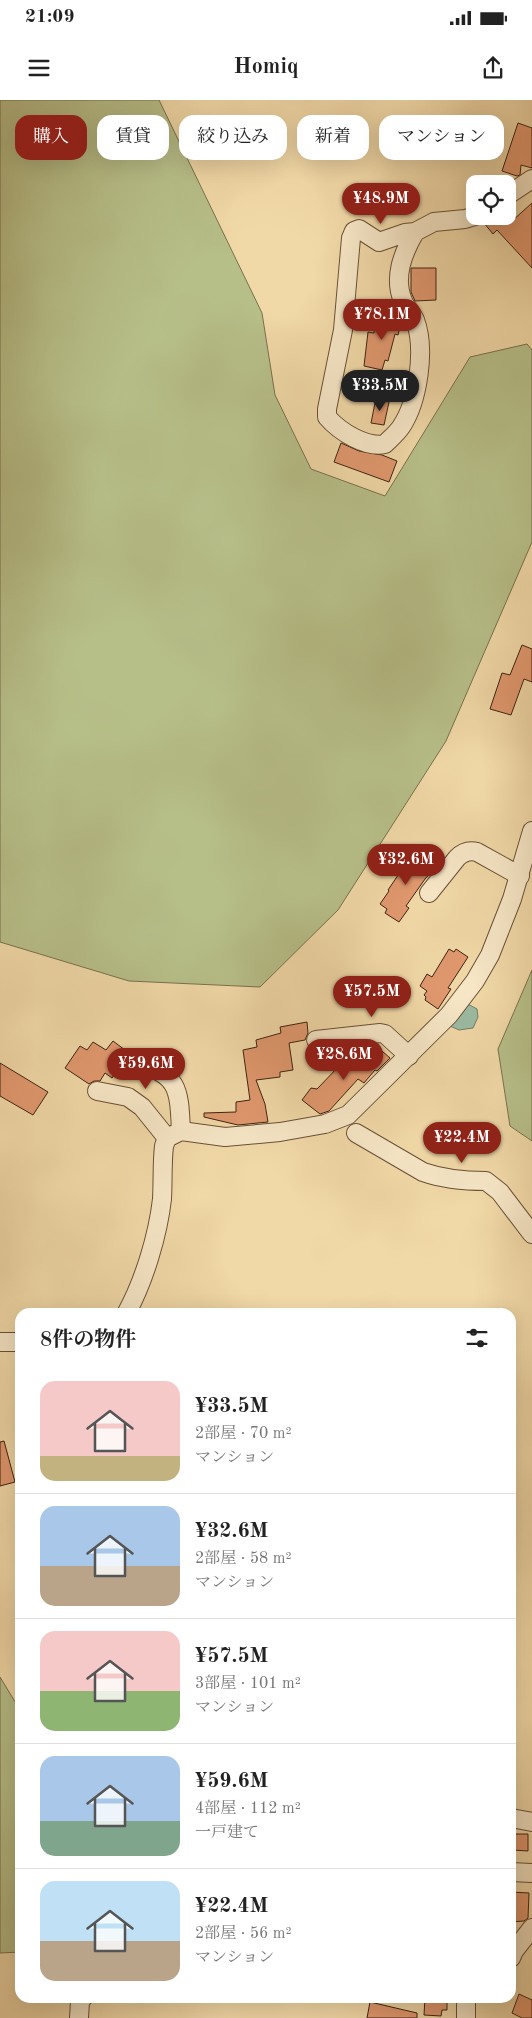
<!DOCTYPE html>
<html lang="ja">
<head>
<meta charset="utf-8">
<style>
	:root { --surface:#fff; --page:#f2f2f2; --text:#222; --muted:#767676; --line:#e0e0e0; --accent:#8f2418 }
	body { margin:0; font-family:"Old Standard TT","Noto Serif JP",serif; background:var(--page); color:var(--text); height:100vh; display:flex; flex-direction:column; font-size:19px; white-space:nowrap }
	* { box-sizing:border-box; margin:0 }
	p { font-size:16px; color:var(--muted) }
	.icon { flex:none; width:28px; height:28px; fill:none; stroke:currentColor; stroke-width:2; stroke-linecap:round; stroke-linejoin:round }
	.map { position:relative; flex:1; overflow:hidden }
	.sheet { position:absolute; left:15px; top:1208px; width:501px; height:695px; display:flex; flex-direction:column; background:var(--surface); border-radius:15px; box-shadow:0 5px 20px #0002 }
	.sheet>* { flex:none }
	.hud { position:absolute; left:15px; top:15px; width:502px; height:45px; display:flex; gap:10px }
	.controls { position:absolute; left:466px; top:75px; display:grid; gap:10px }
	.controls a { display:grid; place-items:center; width:50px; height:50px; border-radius:10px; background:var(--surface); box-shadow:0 5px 20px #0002; font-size:25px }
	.price { position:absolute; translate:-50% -42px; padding:0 11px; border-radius:18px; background:var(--accent); color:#fff; font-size:16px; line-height:32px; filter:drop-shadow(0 1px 2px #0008) }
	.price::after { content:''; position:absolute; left:50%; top:30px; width:15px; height:11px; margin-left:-8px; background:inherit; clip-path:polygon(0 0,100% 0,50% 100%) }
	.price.on { background:#222; color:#fff }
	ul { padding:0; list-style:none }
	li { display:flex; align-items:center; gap:15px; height:125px; padding:0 25px }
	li+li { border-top:1px solid var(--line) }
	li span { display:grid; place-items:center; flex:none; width:140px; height:100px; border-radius:15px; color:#555 }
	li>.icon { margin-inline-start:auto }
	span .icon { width:60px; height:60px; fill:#fffc; stroke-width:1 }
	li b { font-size:21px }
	h2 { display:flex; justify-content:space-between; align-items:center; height:60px; padding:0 25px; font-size:21px }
	.tag { padding:0 18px; border-radius:15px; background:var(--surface); box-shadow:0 5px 20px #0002; font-size:18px; line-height:45px }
	.tag.on { background:var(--accent); color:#fff }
	.status { display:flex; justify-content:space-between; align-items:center; height:35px; padding:0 25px; background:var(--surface); direction:ltr }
	.status svg { height:14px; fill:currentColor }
	header { display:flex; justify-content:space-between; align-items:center; height:65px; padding:0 25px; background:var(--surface); font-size:22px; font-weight:600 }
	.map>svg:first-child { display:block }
</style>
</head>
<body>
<div class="status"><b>21:09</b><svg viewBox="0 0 49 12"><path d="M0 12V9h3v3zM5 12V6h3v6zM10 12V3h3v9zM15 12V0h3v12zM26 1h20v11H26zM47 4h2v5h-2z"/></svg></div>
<header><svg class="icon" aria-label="menu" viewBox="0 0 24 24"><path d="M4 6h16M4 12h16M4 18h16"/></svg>Homiq<svg class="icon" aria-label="share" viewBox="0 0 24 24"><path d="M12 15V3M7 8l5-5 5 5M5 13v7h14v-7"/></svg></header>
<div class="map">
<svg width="532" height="1918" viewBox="0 0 532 1918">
	<rect width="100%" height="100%" fill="#f1d8a7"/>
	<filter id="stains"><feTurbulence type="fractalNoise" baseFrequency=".004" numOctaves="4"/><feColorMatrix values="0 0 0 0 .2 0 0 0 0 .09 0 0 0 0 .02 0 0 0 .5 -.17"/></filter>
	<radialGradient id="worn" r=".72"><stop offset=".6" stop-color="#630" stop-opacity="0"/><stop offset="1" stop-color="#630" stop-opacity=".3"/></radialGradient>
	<g fill="#b7bf89" stroke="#7a704e">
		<path d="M0,0h159l103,213 13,82 36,74 74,27 85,-139 57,-13 5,6v192l-86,199 -108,169 -78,77 -131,-6 -129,-39z"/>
		<path d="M532,870v171l-22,-15 -12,-77z"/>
		<path d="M0,1577l20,33v242l-20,1z"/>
	</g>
	<path fill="#9bbba3" stroke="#757e69" d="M466,903l11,6 1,8 -5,11 -14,2 -9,-4z"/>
	<g fill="#e1986e" stroke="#3c2212">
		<path d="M518,23l14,5v40l-11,-3 -1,10 -3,1 -15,-5z"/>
		<path d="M532,103v65l-35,-38 -4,4 -9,-11 7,-7h22l-1,5z"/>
		<path d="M411,168h25v32l-21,1 -4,-9z"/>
		<path d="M382,213l18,3 2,2 -4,17 -3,-1 -7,27 -3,-1 -3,10 -18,-4 4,-34 6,1v-6l5,1z"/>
		<path d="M376,298l13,4 -5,23 -13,-2z"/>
		<path d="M341,343l18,8 23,4 15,6 -8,21 -55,-20z"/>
		<path d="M522,545l10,4v33l-8,-3 -13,36 -21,-6 12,-36 8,2z"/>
		<path d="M413,753l23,14 -11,12 -19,27 3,2 -10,14 -14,-9 2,-4 -7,-5 9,-13 -1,-1z"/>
		<path d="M449,849l5,3 2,-3 12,8 -20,31 3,1 -13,20 -13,-9 1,-3 -2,-2 3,-4 -7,-5 7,-12 5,3z"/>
		<path d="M307,922l1,11 -3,7 -16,3 4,27 -13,2v5l-24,3 9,24 3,18 -30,3 -34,-8v-4l32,-1v-10l14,-2 -7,-50 14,-3 -1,-7 25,-7 -1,-6z"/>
		<path d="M113,941l16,12 -17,25 -7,-5 -5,8h-6l-5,3 -24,-16 15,-22 7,4 6,-8 13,8z"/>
		<path d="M375,945l15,13 -13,13 -2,-1 -11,13 -6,-4 -29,32 -9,3 -18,-14 9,-12 6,1 23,-24 7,6 11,-14 6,2z"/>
		<path d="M0,963l48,29 -15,23 -33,-19z"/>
		<path d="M4,1341l11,41 -15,4v-44z"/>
		<path d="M513,1734h15v17l-15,-1z"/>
		<path d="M511,1792l18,1 -1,25 -4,3 -13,1z"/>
		<path d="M519,1894l13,6v18h-10l-10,-5z"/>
		<path d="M425,1898h22v12h-5l-1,6 -17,-1z"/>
		<path d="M370,1902l47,11v5h-50z"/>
	</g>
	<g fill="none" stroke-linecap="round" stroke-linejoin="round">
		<g stroke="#695037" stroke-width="20">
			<g id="minor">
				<path d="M508,95l24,-16"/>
				<path d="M415,132c-12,21 -22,45 -12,69 3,7 9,12 12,19 11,29 3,82 -14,107 -4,6 -10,11 -16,17 -19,4 -45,-12 -58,-27v-8l16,-79 8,-92 3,-7 5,-2 20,13 26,-9 10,-1 19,-10 31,-3 10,-3"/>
				<path d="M429,793l28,-35c6,-6 12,-8 20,-6l43,24"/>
				<path d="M316,940l64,-7 5,1 24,22"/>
				<path d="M135,962c44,13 44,26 46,69"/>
				<path d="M97,991l31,6 14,10 25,31"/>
				<path d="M356,1033l67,39c20,7 42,9 63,9l14,11 32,42"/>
				<path d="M127,1212c17,-31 31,-77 35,-113 1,-17 0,-36 2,-53l3,-8 14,-7 44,6 55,-5 45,-8 23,-9 101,-100 26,-34 15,-26 22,-56 20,-68"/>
				<path d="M0,1242h20"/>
				<path d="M511,1718l21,4"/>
				<path d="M511,1772l21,1"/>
				<path d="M511,1858l3,-7 18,-23"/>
				<path d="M79,1918l1,-17 3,-3"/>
				<path d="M466,1918v-20"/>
			</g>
		</g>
		<use href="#minor" stroke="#f6e6c6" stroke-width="18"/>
	</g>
	<rect width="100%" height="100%" filter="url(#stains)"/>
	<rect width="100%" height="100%" fill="url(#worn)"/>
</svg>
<div class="controls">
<a><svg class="icon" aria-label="locate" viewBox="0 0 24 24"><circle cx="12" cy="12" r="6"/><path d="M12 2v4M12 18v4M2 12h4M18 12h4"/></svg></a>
</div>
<b class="price" style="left:381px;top:125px">¥48.9M</b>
<b class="price" style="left:382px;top:241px">¥78.1M</b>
<b class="price on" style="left:380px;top:312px">¥33.5M</b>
<b class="price" style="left:406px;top:786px">¥32.6M</b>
<b class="price" style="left:372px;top:918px">¥57.5M</b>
<b class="price" style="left:344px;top:981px">¥28.6M</b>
<b class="price" style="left:146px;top:990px">¥59.6M</b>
<b class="price" style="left:462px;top:1064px">¥22.4M</b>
<div class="hud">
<a class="tag on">購入</a>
<a class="tag">賃貸</a>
<a class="tag">絞り込み</a>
<a class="tag">新着</a>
<a class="tag">マンション</a>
</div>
<section class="sheet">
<h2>8件の物件<svg class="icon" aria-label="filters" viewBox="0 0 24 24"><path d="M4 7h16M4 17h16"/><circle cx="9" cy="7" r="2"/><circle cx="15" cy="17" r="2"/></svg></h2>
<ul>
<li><span style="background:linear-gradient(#f6c9c9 75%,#c2b280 0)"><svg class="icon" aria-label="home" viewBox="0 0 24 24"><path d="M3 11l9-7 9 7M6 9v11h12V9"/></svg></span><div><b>¥33.5M</b><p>2部屋 · 70 m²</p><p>マンション</p></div></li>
<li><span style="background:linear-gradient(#a9c7e8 60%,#b9a48a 0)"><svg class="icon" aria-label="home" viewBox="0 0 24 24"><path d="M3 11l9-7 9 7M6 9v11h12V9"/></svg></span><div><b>¥32.6M</b><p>2部屋 · 58 m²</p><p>マンション</p></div></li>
<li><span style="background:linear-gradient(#f6c9c9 60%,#8fb573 0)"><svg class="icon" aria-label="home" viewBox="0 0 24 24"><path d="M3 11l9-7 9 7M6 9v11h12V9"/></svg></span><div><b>¥57.5M</b><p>3部屋 · 101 m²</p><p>マンション</p></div></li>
<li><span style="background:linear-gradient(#a9c7e8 65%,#7fa58c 0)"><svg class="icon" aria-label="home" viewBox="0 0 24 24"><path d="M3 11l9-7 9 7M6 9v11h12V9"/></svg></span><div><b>¥59.6M</b><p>4部屋 · 112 m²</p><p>一戸建て</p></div></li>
<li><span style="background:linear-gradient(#bfe0f5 60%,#b9a48a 0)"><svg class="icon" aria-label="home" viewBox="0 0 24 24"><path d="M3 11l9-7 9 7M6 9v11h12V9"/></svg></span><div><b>¥22.4M</b><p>2部屋 · 56 m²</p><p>マンション</p></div></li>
</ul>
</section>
</div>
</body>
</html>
